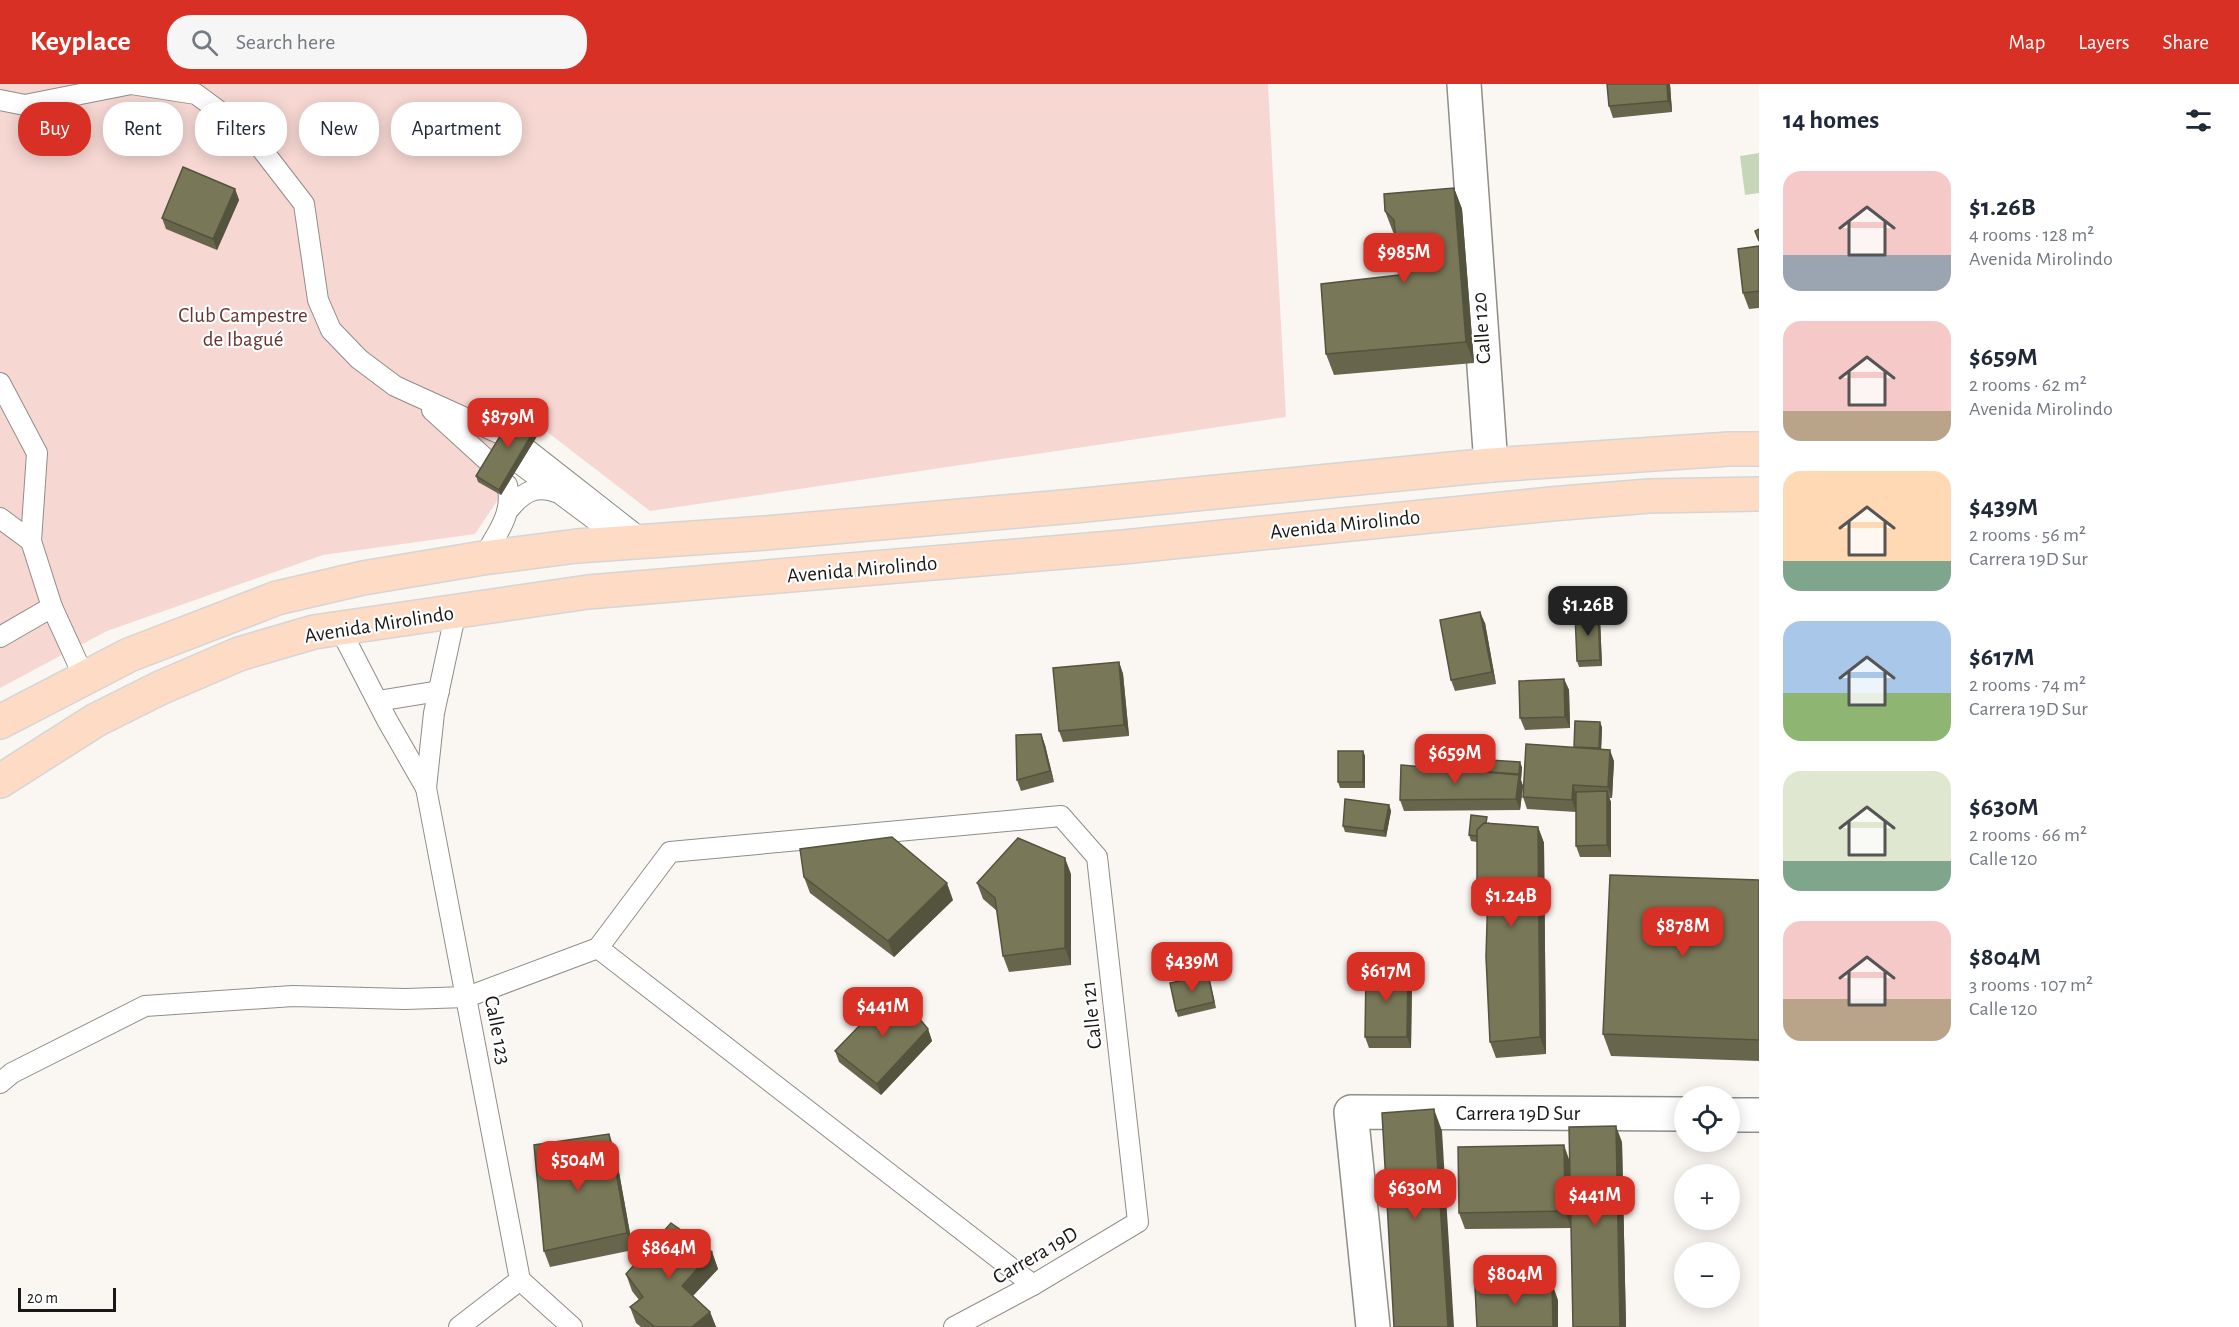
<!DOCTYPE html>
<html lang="en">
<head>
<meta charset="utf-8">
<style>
	:root { --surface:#fff; --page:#f6f6f7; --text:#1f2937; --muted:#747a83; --accent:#d93025 }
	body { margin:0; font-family:"Alegreya Sans",sans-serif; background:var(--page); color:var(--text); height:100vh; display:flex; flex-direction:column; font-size:22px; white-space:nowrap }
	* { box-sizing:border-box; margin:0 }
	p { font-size:20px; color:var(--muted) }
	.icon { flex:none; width:33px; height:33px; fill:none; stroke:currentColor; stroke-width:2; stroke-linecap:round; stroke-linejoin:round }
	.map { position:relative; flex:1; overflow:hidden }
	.panel { display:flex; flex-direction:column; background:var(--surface); width:480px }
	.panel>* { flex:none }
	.banner { position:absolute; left:18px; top:18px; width:570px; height:54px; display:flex; gap:12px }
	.fabs { position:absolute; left:1674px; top:1002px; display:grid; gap:12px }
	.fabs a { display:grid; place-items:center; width:66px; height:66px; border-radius:50%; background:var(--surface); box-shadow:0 3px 15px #0003; font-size:30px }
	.scale { position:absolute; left:18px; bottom:15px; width:98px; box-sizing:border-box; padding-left:6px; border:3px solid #191817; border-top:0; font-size:16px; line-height:21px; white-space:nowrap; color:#191817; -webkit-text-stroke:4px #fff; paint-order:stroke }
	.price { position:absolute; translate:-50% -51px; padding:0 14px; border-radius:12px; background:var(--accent); color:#fff; font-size:20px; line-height:39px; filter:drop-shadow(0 2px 3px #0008) }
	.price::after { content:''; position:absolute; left:50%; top:36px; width:18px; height:14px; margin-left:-9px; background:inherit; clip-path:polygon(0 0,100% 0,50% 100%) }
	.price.on { background:#222; color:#fff }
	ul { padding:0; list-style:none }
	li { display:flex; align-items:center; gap:18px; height:150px; padding:0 24px }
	li span { display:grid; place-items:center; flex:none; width:168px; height:120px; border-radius:18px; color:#555 }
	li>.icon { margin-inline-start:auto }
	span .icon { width:72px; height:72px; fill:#fffc; stroke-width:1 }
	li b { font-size:26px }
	h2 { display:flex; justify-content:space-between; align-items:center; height:72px; padding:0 24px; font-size:26px }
	.pill { padding:0 21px; border-radius:24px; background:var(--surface); box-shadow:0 3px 15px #0003; font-size:21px; line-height:54px }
	.pill.on { background:var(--accent); color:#fff }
	header { display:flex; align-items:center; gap:36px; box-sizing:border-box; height:84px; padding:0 30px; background:var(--accent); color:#fff }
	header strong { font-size:28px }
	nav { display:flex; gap:33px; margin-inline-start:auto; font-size:21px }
	.search { width:420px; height:54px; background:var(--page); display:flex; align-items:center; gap:15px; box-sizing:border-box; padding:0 21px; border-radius:24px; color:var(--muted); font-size:22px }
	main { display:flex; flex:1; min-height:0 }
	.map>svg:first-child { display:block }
</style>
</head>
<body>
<header>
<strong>Keyplace</strong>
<div class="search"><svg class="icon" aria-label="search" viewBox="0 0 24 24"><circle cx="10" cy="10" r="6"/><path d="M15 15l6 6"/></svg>Search here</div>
<nav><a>Map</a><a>Layers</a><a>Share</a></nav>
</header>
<main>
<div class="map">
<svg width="1759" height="1243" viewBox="0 0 1759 1243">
	<rect width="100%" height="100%" fill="#faf7f3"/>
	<path fill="#f6d7d2" d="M0,0h1268l18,333 -636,94 -108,-83 -41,67 -26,39 -152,21 -216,76 -107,57z"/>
	<path fill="#c6d7b9" d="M1759,69v40l-14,2 -5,-39z"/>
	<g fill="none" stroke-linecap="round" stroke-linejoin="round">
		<g stroke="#908d89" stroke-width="22">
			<g id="lane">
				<path d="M0,16l25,5 106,-21 65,10 54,40 54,70 14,96 13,30 28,29 36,27 110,50"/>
				<path d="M0,299l37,70 -6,88 21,66 -52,30"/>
				<path d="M432,326l57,52"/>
				<path d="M528,366l116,91"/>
				<path d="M520,380l82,61"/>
				<path d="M510,424c13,-16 26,-23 46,-16"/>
				<path d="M0,434l31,23"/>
				<path d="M483,474c13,-23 32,-46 24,-73"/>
				<path d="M52,523l32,70"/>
				<path d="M456,527l-22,102 -8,75 94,492"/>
				<path d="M340,545l47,91 39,68"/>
				<path d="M378,617l61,-10"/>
				<path d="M598,864l435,337"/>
				<path d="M0,999l12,-10 133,-67 148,-10 112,3 62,-2 131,-49 72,-96 391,-36 36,41 41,365 -105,63 -79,42"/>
				<path d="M520,1196l52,47"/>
				<path d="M459,1243l61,-47"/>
			</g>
		</g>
		<g stroke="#908d89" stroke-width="36">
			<g id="street">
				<path d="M1464,0l27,381"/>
				<path d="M1730,1031h29"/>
				<path d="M1373,1243l-22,-215 333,2"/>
			</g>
		</g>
		<g stroke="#d6d5d5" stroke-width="36">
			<g id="primary">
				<path d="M0,638l129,-67 148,-57 86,-20 120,-20 94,-12 189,-13 308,-27 417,-41 238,-16h30"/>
				<path d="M0,697l96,-61 64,-32 79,-34 75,-22 274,-40 535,-45 428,-43 98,-8 110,-2"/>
			</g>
		</g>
		<use href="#lane" stroke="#fff" stroke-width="20"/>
		<use href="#street" stroke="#fff" stroke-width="33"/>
		<use href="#primary" stroke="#fedbc5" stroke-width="33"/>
	</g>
	<g fill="#67664c">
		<path d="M1607,0h63l2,28 -59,6 -4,-12z"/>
		<path d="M1454,104l8,21 12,154 -140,12 -8,-21 73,-79 -4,-40 -2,-3 -8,-21z"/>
		<path d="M235,105l4,11 -22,50 -51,-21 -4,-11z"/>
		<path d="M1759,162v62l-10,1 -6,-16z"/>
		<path d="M539,338l3,6 -41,67 -23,-13 -2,-6z"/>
		<path d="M1598,529l2,5 2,48 -23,1 -2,-6z"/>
		<path d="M1485,539l11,61 -41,7 -4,-11z"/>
		<path d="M1119,578l4,12 6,62 -66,6 -4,-11z"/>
		<path d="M1564,595l5,11 1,38 -45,2 -5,-12z"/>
		<path d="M1602,643l-1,22 13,12 -2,37h-3l2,4v55h-31l-4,-11v-34l-49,-3 -4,-12 51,-50z"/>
		<path d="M1041,650l4,11 9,37 -33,9 -4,-11z"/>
		<path d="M1363,667l2,5v32h-25l-2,-6z"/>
		<path d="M1487,682v6l35,-5 -1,13 2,6 -3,24 -116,1 -4,-11 54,-30z"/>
		<path d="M1389,721l2,6 -5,26 -41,-5 -2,-6z"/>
		<path d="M1489,738v2l49,3 6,16 2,211 -50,4 -6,-16 -2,-137h-5l-6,-16v-47l-6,-1 -2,-6z"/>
		<path d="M1071,790v91l-62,7 -6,-16 -6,-45 -14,-12 -6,-16z"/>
		<path d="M804,793l149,23 -59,57 -84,-64z"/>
		<path d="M1759,796v181l-148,-5 -8,-22z"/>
		<path d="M1210,896l6,28 -38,9 -2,-6z"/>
		<path d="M1412,896l-1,68h-42l-4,-11z"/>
		<path d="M928,945l4,12 -51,54 -42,-33 -4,-11z"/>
		<path d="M1622,1058l4,185h-53l-2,-99 -106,1 -6,-16 111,-52z"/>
		<path d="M615,1066l18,100 -83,17 -6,-16z"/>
		<path d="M712,1168l6,17 -25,27 17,16 6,15h-75l-5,-4 -6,-16 9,-7 -7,-9 -6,-17z"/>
	</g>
	<g fill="#54533e">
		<path d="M1667,0h3l2,28 -4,-11z"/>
		<path d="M1454,104l8,21 12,154 -8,-21z"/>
		<path d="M235,105l4,11 -22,50 -4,-11z"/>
		<path d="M539,338l3,6 -41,67 -2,-5z"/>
		<path d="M1480,528l5,11 11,61 -4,-12z"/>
		<path d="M1598,529l2,5 2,48 -2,-6z"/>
		<path d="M1119,578l4,12 6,62 -5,-11z"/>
		<path d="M1564,595l5,11 1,38 -5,-11z"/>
		<path d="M1600,638l2,5 -1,27 -2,-6z"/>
		<path d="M1041,650l4,11 9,37 -4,-11z"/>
		<path d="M1610,666l4,11 -2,37 -4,-11z"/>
		<path d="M1363,667l2,5v32l-2,-6z"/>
		<path d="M1485,676l2,6 -1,14 -2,-6z"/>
		<path d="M1520,678l2,5 -1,13 2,6 -3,24 -4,-11z"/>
		<path d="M1573,701l4,11 -1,16 -4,-12z"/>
		<path d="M1607,707l4,11v55l-4,-12z"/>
		<path d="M1389,721l2,6 -5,26 -2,-6z"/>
		<path d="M1538,743l6,16 2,211 -6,-17z"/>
		<path d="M1065,774l6,16v91l-6,-17z"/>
		<path d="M947,799l6,17 -59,57 -6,-16z"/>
		<path d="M1408,885l4,11 -1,68 -4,-11z"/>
		<path d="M928,945l4,12 -51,54 -4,-11z"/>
		<path d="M1434,1025l8,22 12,196h-6z"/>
		<path d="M1616,1042l6,16 4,185h-6z"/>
		<path d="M609,1050l6,16 18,100 -6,-17z"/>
		<path d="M1564,1061l6,17 1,66 -6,-17z"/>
		<path d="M712,1168l6,17 -31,33 -5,-16z"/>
		<path d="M1552,1199l6,17v27h-5z"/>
		<path d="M710,1228l6,15h-24z"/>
	</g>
	<g fill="#787758" stroke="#54533e" stroke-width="1.5">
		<path d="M1607,0h60l1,17 -59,5z"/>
		<path d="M183,83l52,22 -22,50 -51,-21z"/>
		<path d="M1454,104l12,154 -140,12 -5,-70 78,-9 -5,-55 -9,-9 -1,-17z"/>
		<path d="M1759,145v12l-4,-10z"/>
		<path d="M1759,162v45l-16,2 -5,-44z"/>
		<path d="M517,324l22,14 -40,68 -23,-14z"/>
		<path d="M1480,528l12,60 -41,8 -11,-60z"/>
		<path d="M1598,529l2,47 -23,1 -2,-47z"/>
		<path d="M1119,578l5,63 -65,6 -6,-63z"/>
		<path d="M1564,595l1,38 -45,1 -1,-37z"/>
		<path d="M1575,637l25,1 -1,26 -25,-1z"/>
		<path d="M1041,650l9,37 -33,9 -1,-45z"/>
		<path d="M1526,660l84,6 -2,37 -35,-2 -1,15 -49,-3z"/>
		<rect x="1338" y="667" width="25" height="31"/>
		<path d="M1454,674l31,2 -1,12 -30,-2z"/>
		<path d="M1489,676l31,2 -1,12 -30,-2z"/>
		<path d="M1401,681l118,10 -3,24 -116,1z"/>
		<path d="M1607,707v54l-31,1v-54z"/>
		<path d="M1345,715l44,6 -5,26 -41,-5z"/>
		<path d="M1471,731l16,2 -1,6h-2l-7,7v6l-8,-1z"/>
		<path d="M1484,739l54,4 2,210 -50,5 -4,-85 2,-68h-11v-59z"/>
		<path d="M892,753l55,46 -59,58 -84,-64 -4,-28z"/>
		<path d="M1018,754l47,20v90l-62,8 -8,-58 -18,-15z"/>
		<path d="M1610,791l149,5v160l-156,-6z"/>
		<path d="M1366,885h42l-1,68h-42z"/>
		<path d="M1208,891l6,27 -38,9 -6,-28z"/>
		<path d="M895,905l33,40 -51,55 -42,-33z"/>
		<path d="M1434,1025l14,218h-54l-12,-214z"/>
		<path d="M1616,1042l4,201h-47l-4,-200z"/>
		<path d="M609,1050l18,99 -83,18 -10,-106z"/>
		<path d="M1564,1061l1,66 -106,2 -1,-66z"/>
		<path d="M671,1139l41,29 -30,34 28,26 -18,15h-37l-25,-20 13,-10 -17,-23z"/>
		<path d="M1552,1199l1,44h-76l-2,-40z"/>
	</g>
	<g text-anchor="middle" stroke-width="4.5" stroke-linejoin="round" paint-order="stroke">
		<g font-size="21" fill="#68342f" stroke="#fff">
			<text x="243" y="238">Club Campestre<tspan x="243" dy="24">de Ibagué</tspan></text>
		</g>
		<g font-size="21" fill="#191817" stroke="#fff">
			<text transform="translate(1481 244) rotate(-94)" y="7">Calle 120</text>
			<text transform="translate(1345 440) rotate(-6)" y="7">Avenida Mirolindo</text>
			<text transform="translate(862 485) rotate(-5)" y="7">Avenida Mirolindo</text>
			<text transform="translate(379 540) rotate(-9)" y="7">Avenida Mirolindo</text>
			<text transform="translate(1091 931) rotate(-96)" y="7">Calle 121</text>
			<text transform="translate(498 946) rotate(79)" y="7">Calle 123</text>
			<text x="1518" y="1036">Carrera 19D Sur</text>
			<text transform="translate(1035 1171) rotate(-30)" y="7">Carrera 19D</text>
		</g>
	</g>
</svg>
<div class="fabs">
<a><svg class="icon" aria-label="locate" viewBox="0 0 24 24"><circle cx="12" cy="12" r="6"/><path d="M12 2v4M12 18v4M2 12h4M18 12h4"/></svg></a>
<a>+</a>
<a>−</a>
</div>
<div class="scale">20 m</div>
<b class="price" style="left:1404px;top:200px">$985M</b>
<b class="price" style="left:508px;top:365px">$879M</b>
<b class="price on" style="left:1588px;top:553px">$1.26B</b>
<b class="price" style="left:1455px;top:701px">$659M</b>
<b class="price" style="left:1511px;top:844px">$1.24B</b>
<b class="price" style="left:1683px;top:874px">$878M</b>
<b class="price" style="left:1192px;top:909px">$439M</b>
<b class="price" style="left:1386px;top:919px">$617M</b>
<b class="price" style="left:883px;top:954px">$441M</b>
<b class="price" style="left:578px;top:1108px">$504M</b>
<b class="price" style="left:1415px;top:1136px">$630M</b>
<b class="price" style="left:1595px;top:1143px">$441M</b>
<b class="price" style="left:669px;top:1196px">$864M</b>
<b class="price" style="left:1515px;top:1222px">$804M</b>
<div class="banner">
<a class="pill on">Buy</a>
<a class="pill">Rent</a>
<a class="pill">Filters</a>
<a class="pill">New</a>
<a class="pill">Apartment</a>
</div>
</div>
<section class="panel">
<h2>14 homes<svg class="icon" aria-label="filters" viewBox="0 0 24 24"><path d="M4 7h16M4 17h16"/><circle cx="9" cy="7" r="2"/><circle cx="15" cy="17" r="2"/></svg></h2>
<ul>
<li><span style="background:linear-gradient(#f6c9c9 70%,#9aa5b1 0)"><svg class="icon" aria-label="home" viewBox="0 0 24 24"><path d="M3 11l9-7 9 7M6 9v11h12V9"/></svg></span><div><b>$1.26B</b><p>4 rooms · 128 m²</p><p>Avenida Mirolindo</p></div></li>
<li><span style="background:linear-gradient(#f6c9c9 75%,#b9a48a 0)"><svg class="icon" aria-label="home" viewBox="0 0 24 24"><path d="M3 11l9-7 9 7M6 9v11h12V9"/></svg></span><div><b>$659M</b><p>2 rooms · 62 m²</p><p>Avenida Mirolindo</p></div></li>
<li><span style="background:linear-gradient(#ffd9b3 75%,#7fa58c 0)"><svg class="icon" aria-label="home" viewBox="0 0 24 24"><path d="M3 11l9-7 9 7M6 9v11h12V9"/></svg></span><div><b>$439M</b><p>2 rooms · 56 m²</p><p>Carrera 19D Sur</p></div></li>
<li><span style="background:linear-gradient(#a9c7e8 60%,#8fb573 0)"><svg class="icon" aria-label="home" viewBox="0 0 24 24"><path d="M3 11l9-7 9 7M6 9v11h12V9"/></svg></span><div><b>$617M</b><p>2 rooms · 74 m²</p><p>Carrera 19D Sur</p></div></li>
<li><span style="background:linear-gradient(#dfe7d0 75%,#7fa58c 0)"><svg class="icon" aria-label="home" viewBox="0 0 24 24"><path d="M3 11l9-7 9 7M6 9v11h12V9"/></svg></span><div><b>$630M</b><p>2 rooms · 66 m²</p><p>Calle 120</p></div></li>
<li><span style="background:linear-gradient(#f6c9c9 65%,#b9a48a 0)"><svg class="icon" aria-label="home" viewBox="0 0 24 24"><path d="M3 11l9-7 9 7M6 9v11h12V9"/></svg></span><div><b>$804M</b><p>3 rooms · 107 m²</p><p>Calle 120</p></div></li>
</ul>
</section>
</main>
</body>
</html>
